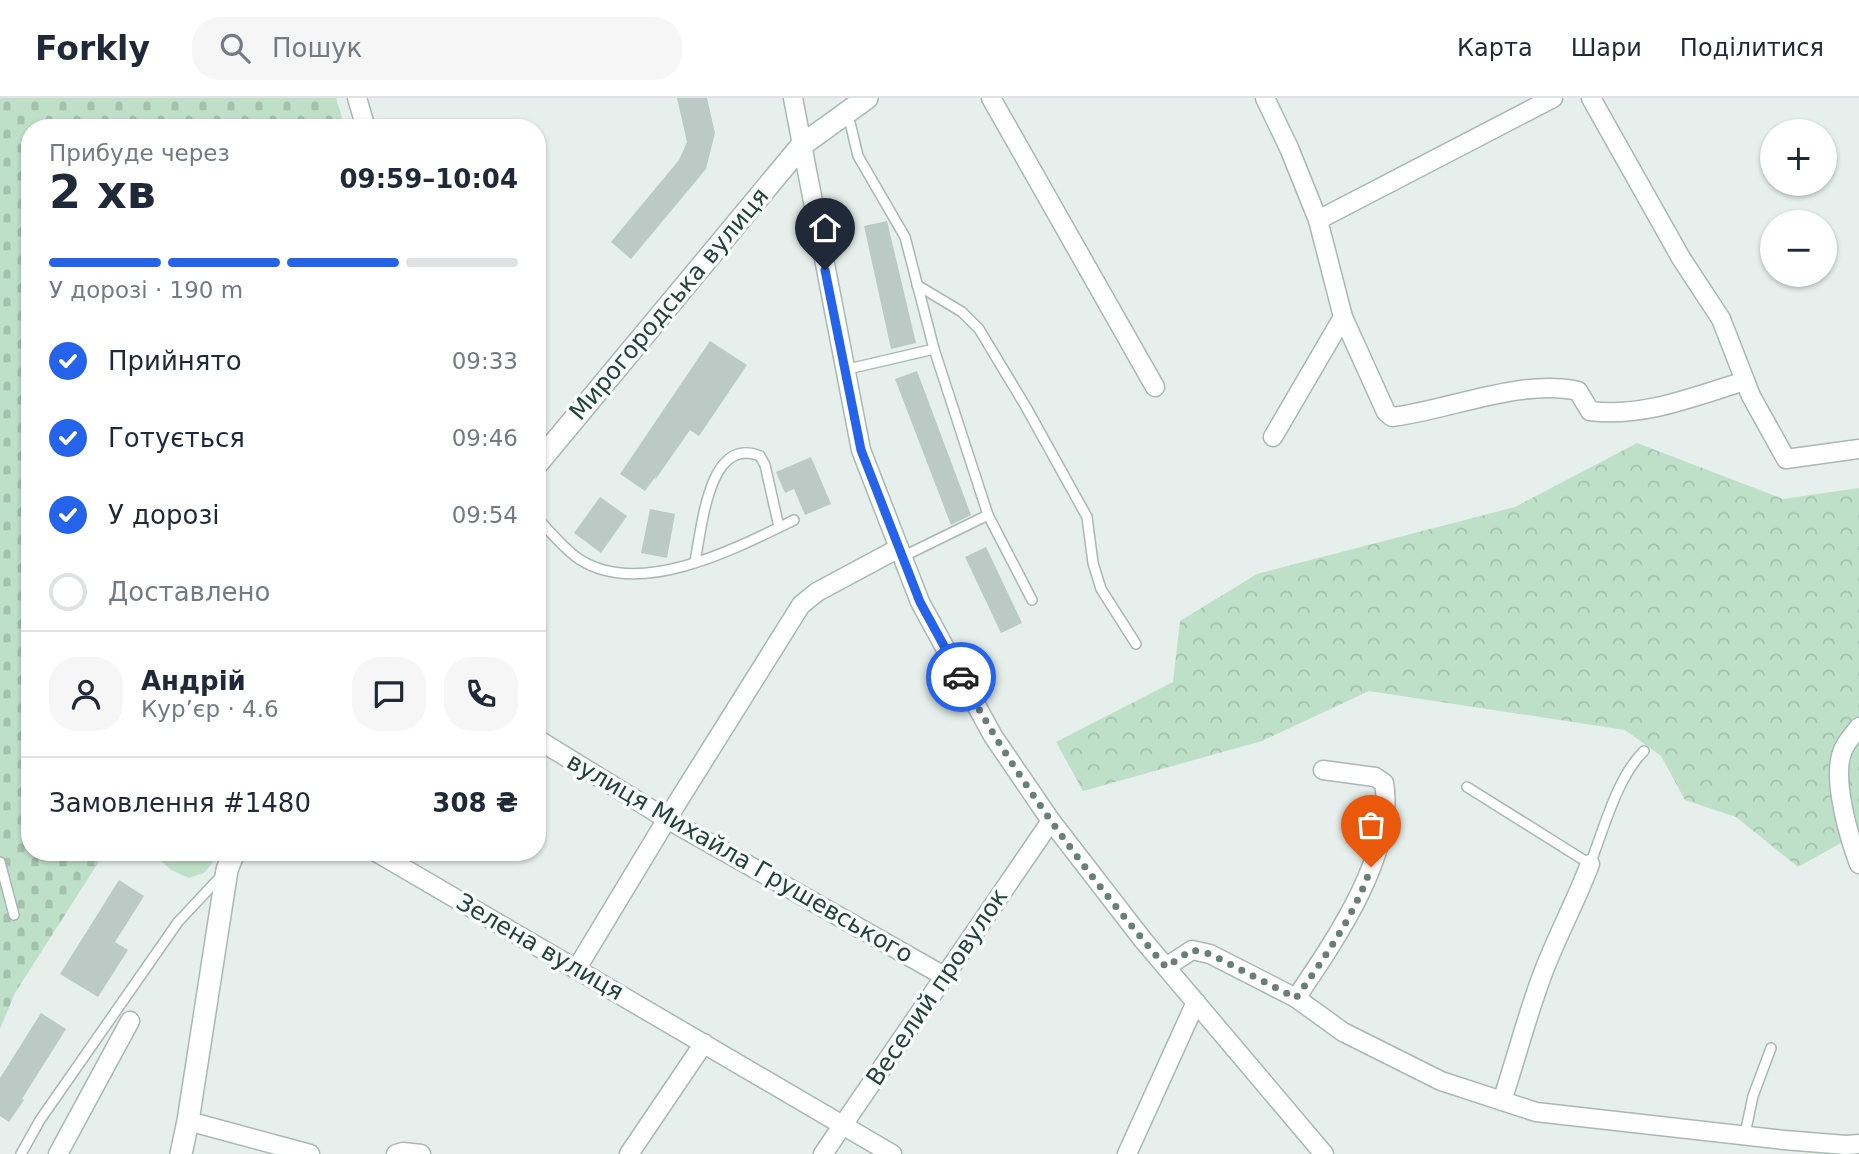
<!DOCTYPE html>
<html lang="uk">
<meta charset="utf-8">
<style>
body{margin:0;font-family:"DejaVu Sans",sans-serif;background:#f6f6f7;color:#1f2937;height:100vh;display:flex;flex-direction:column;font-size:26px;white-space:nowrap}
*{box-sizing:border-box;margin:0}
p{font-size:23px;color:#747a83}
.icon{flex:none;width:38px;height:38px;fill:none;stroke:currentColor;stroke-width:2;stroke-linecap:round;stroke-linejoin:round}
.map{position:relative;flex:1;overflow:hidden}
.drawer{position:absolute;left:21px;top:21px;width:525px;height:742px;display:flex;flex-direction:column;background:#fff;border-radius:28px;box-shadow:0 2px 5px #0004}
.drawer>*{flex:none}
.tools{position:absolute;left:1760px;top:21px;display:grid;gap:14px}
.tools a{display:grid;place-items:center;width:77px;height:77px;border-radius:50%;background:#fff;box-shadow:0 2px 5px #0004;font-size:35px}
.pin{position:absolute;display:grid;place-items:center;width:60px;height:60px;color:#fff;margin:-72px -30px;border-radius:50% 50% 50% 0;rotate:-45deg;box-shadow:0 0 7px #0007}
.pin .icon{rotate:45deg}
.courier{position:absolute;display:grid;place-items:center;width:70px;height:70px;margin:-35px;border:5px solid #2563eb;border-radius:50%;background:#fff;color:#222;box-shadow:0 2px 9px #0007}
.summary em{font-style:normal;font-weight:800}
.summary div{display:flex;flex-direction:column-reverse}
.summary{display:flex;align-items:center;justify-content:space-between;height:119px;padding:0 28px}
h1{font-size:46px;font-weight:800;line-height:52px}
.bar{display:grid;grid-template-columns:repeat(4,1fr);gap:10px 7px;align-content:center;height:84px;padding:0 28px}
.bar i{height:9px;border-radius:5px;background:#e0e1e3}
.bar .on{background:#2563eb}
.bar p{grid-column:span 4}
.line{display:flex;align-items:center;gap:18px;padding:0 28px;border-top:2px solid #e0e1e3}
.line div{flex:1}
.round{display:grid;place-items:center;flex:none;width:74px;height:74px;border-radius:28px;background:#f6f6f7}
ol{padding:0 28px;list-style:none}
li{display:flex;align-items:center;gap:21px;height:77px}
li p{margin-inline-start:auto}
li .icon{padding:7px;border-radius:50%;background:#2563eb;color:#fff;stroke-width:4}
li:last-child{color:#747a83}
li i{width:38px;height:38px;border:4px solid #e0e1e3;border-radius:50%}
header{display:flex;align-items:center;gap:42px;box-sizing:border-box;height:98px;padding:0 35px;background:#fff;border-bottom:2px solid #e0e1e3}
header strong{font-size:33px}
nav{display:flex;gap:38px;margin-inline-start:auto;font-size:24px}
.search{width:490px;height:63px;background:#f6f6f7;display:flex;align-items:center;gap:18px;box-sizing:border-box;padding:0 24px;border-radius:28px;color:#747a83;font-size:26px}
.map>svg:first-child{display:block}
</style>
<header>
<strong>Forkly</strong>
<div class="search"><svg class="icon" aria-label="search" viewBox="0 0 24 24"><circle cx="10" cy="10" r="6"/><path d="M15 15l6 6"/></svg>Пошук</div>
<nav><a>Карта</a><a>Шари</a><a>Поділитися</a></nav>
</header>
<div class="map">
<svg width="1859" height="1056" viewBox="0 0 1859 1056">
<defs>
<pattern id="forest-crowns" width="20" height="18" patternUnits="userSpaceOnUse" patternTransform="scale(1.75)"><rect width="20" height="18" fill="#bfe0c8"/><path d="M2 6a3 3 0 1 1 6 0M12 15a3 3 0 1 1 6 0" fill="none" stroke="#a4c1ad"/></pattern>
<pattern id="cemetery-stones" width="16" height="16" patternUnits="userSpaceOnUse" patternTransform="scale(1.75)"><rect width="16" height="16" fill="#bfe0c8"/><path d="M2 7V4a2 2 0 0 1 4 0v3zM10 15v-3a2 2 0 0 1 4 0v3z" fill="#a4c1ad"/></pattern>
</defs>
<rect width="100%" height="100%" fill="#e6efeb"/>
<path fill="url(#forest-crowns)" d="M1637,345L1783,401L1859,390V735L1798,769L1736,719L1685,702L1661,658L1625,632L1369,593L1262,643L1083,693L1056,644L1173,584L1180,523L1257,476L1515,409Z"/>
<path fill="url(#cemetery-stones)" d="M0,0H336L345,30H30V754H105L15,895L0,931Z"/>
<path fill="#bfe0c8" d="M151,754H221L204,775L189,780L171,772Z"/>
<g fill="#bbcac4">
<path d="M677,0H707L715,35L706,71L631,161L611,144L679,62L687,44Z"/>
<path d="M887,123L916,245L891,251L864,128Z"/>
<path d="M710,243L747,267L699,338L690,332L655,382L656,378L645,393L620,376Z"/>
<path d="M917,273L971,417L951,427L895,281Z"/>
<path d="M811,359L831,406L805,417L794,391L785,395L776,374Z"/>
<path d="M600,399L627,418L601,455L574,435Z"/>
<path d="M650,411L675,416L667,460L641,455Z"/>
<path d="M986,449L1022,525L1001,535L965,459Z"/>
<path d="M119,782L144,798L115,844L128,852L98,899L60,876Z"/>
<path d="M41,915L66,931L22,1001L24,1002L9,1024L0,1018V980Z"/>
</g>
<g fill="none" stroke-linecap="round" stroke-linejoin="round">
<g stroke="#a8b8b2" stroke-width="12">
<g id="service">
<path d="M917,187L962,214L979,231L1026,309L1087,419L1093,465L1101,491L1136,546"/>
<path d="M844,272L934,251L905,139L858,58L848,16"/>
<path d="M988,417L1032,502"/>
<path d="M537,420C550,433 564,451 579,461C640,501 737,450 794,422"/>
<path d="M902,459L988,417L934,251"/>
<path d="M695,463C702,431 708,337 760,358L765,367L779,429"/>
<path d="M1467,689L1590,766C1604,731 1617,679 1644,653"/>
<path d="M0,764L14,817"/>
<path d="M1745,1036L1753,998L1771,950"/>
<path d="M21,1056L40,1022L178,824L222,777"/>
</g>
</g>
<g stroke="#a8b8b2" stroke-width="21">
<g id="minor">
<path d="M357,0L366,30"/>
<path d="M793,0L861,352L920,504L993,638L1051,723L1143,842L1324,1056"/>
<path d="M991,0L1155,289"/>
<path d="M1265,0L1289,50L1318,122L1343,219L1386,314L1392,319C1449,312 1522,280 1578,293L1590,313C1643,320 1695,298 1745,283"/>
<path d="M1591,0L1681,160L1721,221L1751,298L1786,361L1859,351"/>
<path d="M1318,122L1553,0"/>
<path d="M1273,339L1343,219"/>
<path d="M1859,629C1854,636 1846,644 1843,652C1831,679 1849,739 1859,766"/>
<path d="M537,641L667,721L944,878"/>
<path d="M376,754L892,1056"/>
<path d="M1166,869L1192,852L1210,856L1296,900L1343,934L1441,983L1536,1014L1784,1042L1846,1047L1859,1046"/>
<path d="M577,870L667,721L801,507L817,494L899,450"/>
<path d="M1296,900C1334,844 1396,755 1384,685L1375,679L1323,672"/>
<path d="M1502,1003C1516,961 1527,917 1543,875C1557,838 1576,803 1590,766"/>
<path d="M188,1023L310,1056"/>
<path d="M58,1056L130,923"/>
<path d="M396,1056L403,1054L421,1056"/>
<path d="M629,1056L704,945"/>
<path d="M823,1056L1051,723"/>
<path d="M1127,1056L1196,904"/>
</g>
</g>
<g stroke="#a8b8b2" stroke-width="24">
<g id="tertiary">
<path d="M537,366L802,47L867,0"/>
<path d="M181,1056L188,1023L227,772L234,754"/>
</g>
</g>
<use href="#service" stroke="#fff" stroke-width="9"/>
<use href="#minor" stroke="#fff" stroke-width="18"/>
<use href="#tertiary" stroke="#fff" stroke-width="21"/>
</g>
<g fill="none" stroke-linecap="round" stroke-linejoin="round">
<path stroke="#687f78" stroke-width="7" stroke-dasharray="0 12.6" d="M961,579C1017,683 1089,779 1166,869L1192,852L1210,856L1296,900C1325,859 1355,817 1371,769"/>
<path stroke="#2563eb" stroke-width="9" d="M825,172L861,352L920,504L961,579"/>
</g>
<g text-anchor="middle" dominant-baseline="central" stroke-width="7" stroke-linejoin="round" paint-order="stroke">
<g font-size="24" fill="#24423a" stroke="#f7fbf9">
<text transform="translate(669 206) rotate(-50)">Мирогородська вулиця</text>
<text transform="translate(740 760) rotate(30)">вулиця Михайла Грушевського</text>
<text transform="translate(540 849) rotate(30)">Зелена вулиця</text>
<text transform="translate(937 889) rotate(-56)">Веселий провулок</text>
</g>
</g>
</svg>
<div class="tools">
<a>+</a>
<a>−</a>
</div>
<div class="pin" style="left:1371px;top:769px;background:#ea580c"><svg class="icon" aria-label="bag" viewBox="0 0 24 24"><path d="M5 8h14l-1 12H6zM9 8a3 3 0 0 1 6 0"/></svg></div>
<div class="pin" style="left:825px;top:172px;background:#1f2937"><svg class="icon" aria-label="home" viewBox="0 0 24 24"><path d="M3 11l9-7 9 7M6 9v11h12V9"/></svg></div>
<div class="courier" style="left:961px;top:579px"><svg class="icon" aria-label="car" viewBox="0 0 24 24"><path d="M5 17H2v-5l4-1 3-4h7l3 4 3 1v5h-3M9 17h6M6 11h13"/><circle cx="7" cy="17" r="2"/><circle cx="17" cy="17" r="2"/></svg></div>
<section class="drawer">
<div class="summary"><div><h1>2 хв</h1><p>Прибуде через</p></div><em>09:59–10:04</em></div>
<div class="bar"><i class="on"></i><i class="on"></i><i class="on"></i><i></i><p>У дорозі · 190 m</p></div>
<ol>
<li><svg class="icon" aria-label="check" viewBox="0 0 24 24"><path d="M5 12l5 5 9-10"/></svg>Прийнято<p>09:33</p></li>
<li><svg class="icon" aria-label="check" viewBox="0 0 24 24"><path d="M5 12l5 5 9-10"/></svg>Готується<p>09:46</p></li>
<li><svg class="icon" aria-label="check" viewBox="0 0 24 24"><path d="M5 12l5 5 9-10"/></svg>У дорозі<p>09:54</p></li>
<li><i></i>Доставлено</li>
</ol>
<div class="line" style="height:126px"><a class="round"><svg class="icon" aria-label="person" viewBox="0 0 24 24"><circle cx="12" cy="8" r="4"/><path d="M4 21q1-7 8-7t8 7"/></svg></a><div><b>Андрій</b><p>Кур’єр · 4.6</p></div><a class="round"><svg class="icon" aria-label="chat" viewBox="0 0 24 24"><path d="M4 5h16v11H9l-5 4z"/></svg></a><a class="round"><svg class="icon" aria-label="phone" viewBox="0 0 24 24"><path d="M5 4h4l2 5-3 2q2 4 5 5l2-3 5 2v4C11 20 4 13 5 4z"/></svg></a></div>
<div class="line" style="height:91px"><div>Замовлення #1480</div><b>308 ₴</b></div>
</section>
</div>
